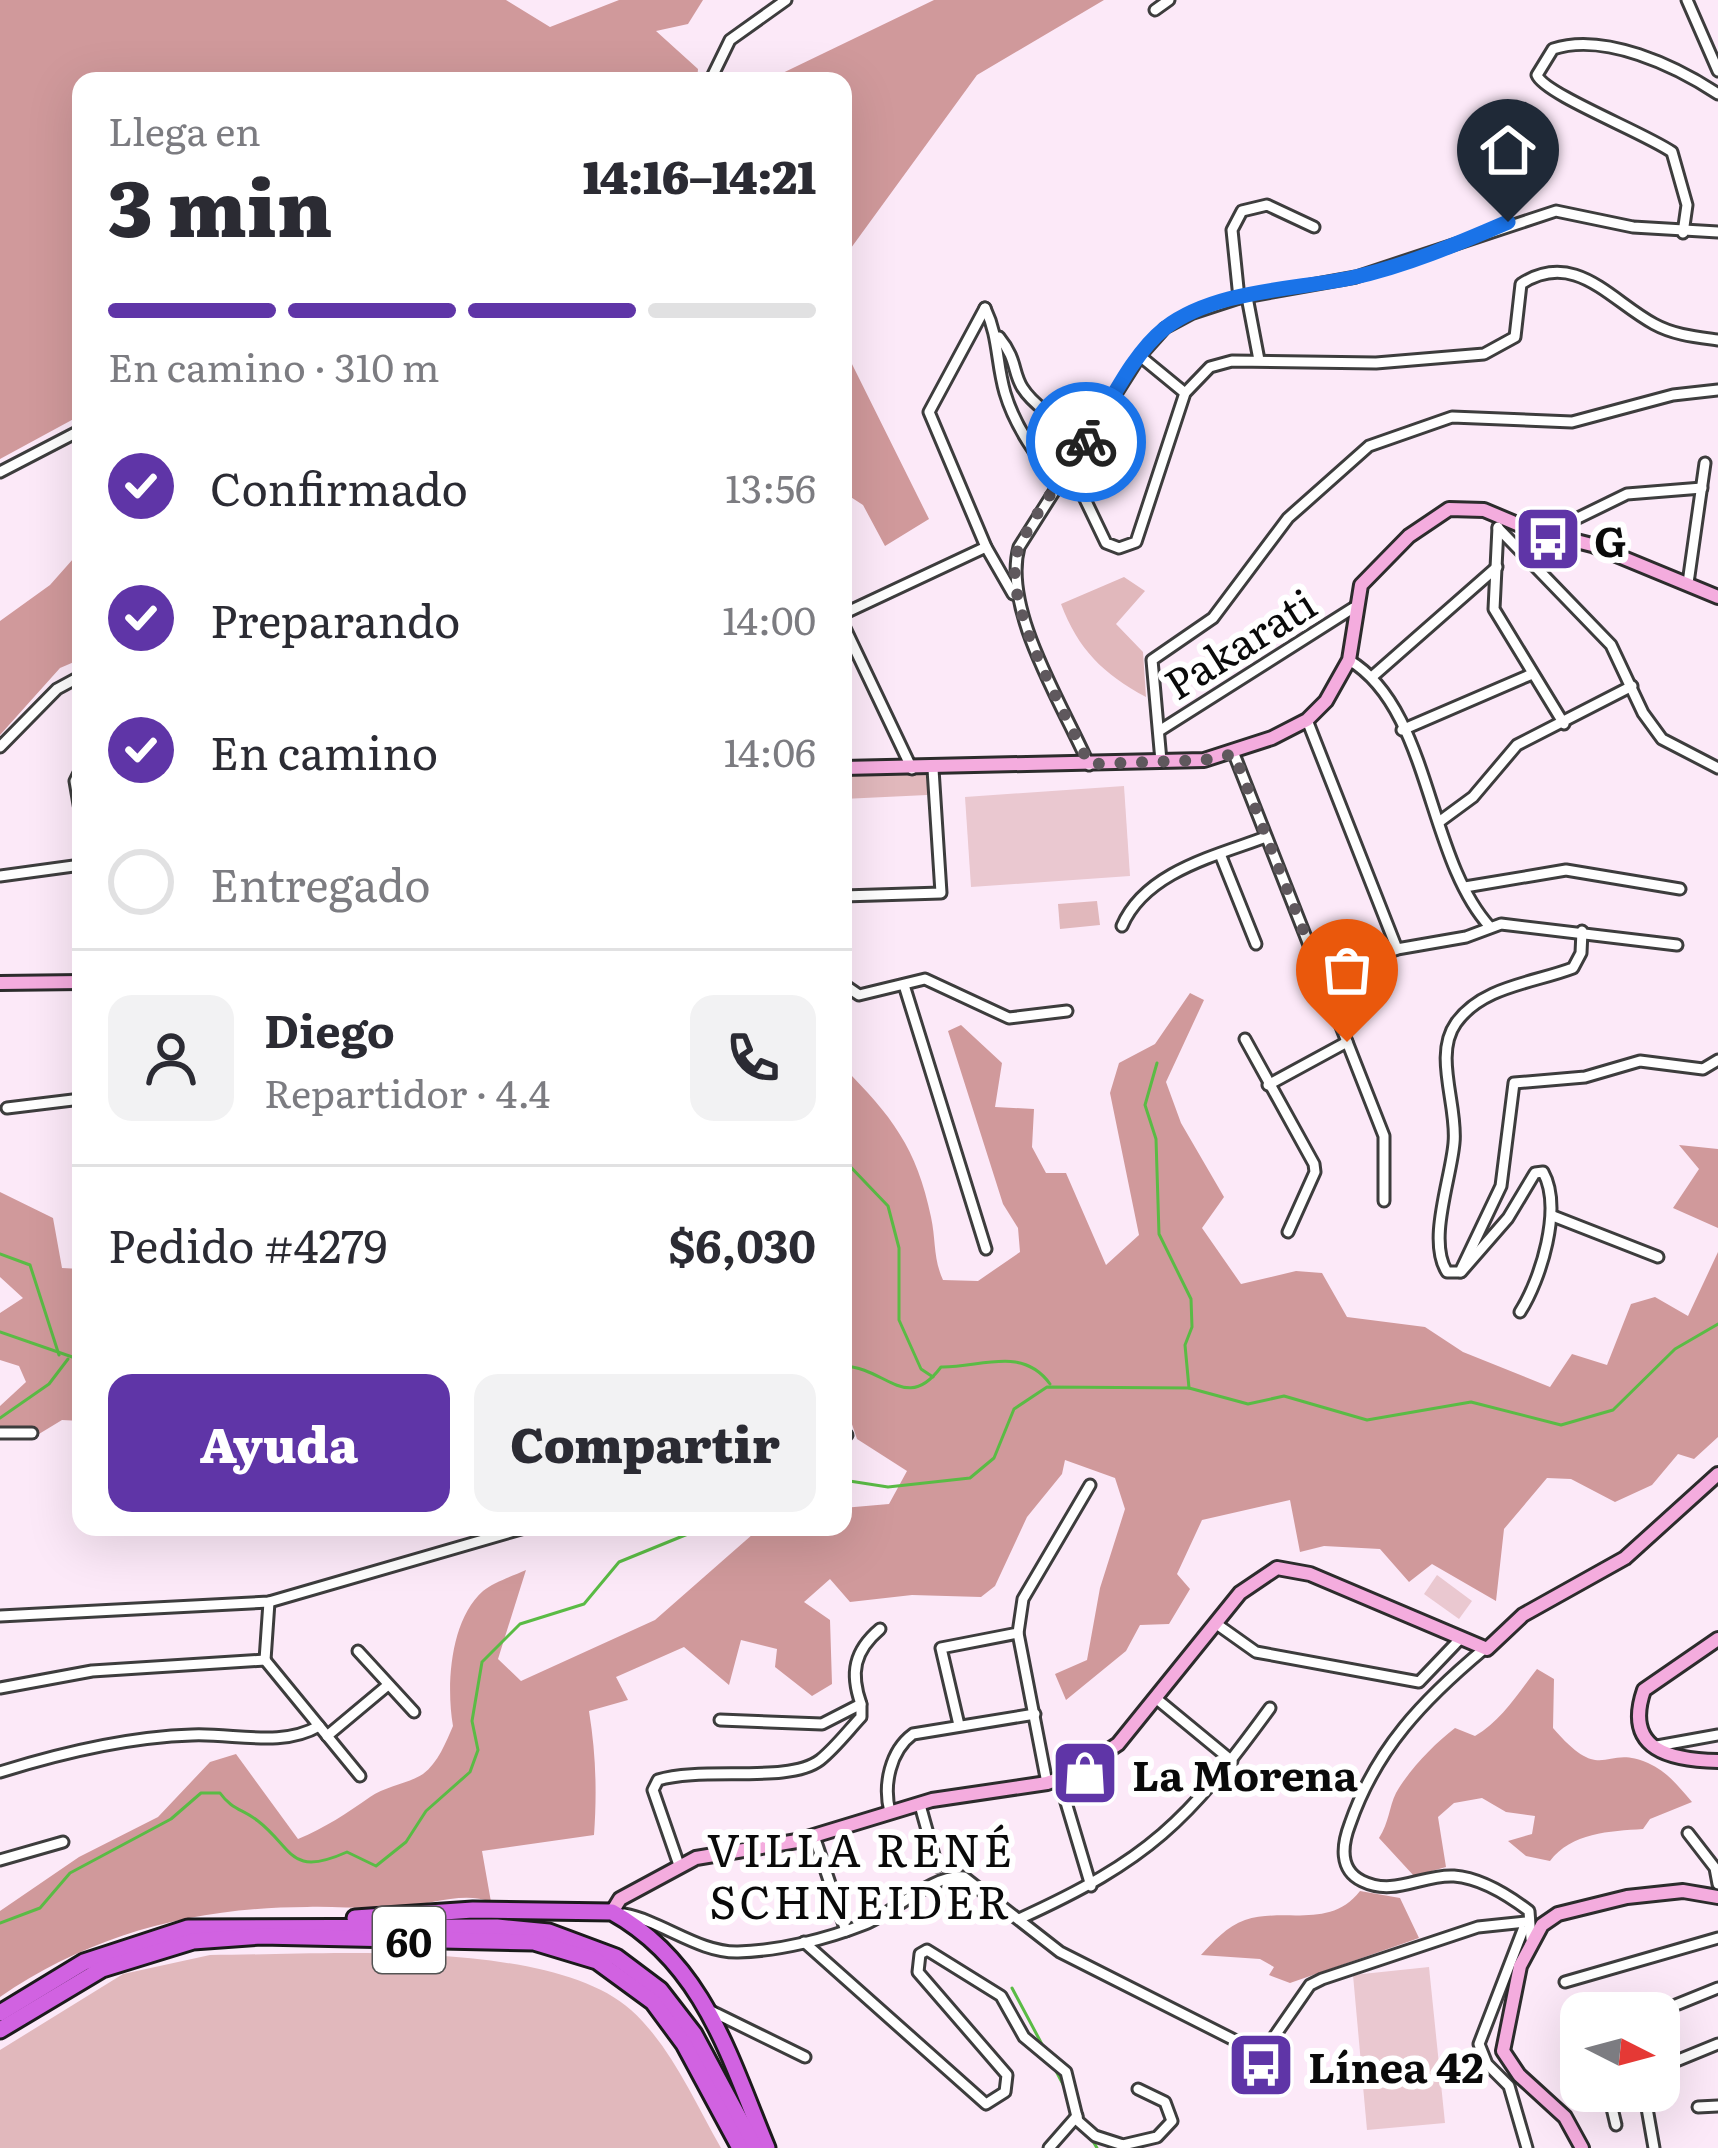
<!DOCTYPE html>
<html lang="es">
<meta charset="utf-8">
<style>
body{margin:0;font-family:Literata,serif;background:#f2f2f3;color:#2b2b33;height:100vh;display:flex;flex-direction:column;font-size:45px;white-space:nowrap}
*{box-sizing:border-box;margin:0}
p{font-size:39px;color:#7c7c81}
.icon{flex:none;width:66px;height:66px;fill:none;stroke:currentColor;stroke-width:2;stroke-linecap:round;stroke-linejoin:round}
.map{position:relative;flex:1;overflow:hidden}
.sheet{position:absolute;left:72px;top:72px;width:780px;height:1464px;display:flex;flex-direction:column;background:#fff;border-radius:24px;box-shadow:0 12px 48px #0002}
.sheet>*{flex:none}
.needle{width:78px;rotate:96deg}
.tools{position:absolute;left:1560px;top:1992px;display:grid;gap:24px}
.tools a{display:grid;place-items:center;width:120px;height:120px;border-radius:24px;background:#fff;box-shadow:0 12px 48px #0002;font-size:60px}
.pin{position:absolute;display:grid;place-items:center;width:102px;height:102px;color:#fff;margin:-123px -51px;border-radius:50% 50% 50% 0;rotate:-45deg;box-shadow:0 0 12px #0007}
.pin .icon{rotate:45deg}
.courier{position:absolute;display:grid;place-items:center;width:120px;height:120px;margin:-60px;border:9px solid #1a73e8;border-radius:50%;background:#fff;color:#222;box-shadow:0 3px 15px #0007}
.summary em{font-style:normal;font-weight:800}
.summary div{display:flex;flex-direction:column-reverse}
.summary{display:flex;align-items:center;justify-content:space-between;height:204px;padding:0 36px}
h1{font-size:78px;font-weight:800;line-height:90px}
.bar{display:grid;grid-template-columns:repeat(4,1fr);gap:18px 12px;align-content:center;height:144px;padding:0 36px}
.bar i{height:15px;border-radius:9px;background:#e1e1e2}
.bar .active{background:#5f35a7}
.bar p{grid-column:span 4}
.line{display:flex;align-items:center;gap:30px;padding:0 36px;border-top:3px solid #e1e1e2}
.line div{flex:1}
.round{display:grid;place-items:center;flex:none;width:126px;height:126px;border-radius:24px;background:#f2f2f3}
ol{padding:0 36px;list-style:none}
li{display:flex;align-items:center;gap:36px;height:132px}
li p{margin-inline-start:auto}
li .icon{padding:12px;border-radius:50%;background:#5f35a7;color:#fff;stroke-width:4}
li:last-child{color:#7c7c81}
li i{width:66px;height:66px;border:6px solid #e1e1e2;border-radius:50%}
.cta{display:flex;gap:24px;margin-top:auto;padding:24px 36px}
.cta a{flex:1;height:138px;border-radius:24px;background:#5f35a7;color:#fff;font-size:48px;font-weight:800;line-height:138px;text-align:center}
.cta a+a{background:#f2f2f3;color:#2b2b33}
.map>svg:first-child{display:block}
</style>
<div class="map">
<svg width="1718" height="2148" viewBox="0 0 1718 2148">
<rect width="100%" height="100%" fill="#fce9f8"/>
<g fill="#e1b8bc">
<path d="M1124,577L1145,591L1116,624L1143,652L1146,697C1103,674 1078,649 1061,604Z"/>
<path d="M843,774H927V795L843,799Z"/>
<path d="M1097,901L1100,925L1060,929L1058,904Z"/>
<path d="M210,1955C318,1955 549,1937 631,2010C671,2046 694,2101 721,2148H0V2050L123,1974Z"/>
</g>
<g fill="#d0999b">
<path d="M0,0H506L550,27L619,0H703L688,24L656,31L698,69L697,81H81V415L0,459Z"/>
<path d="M934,0H1104L977,75L843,259V81H766Z"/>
<path d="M843,346L929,519L885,546L863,505L843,492Z"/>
<path d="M81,550V659L60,668L0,735V621L50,585Z"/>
<path d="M1190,993L1204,1000L1166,1082L1181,1123L1224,1197L1202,1228L1241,1284L1296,1271L1322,1273L1347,1317L1425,1327L1463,1352L1550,1387L1572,1354L1607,1365L1631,1304L1655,1297L1688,1316L1718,1252V1437L1694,1459L1678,1454L1652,1485L1615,1502L1571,1479L1547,1478L1504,1529L1496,1601L1432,1564L1409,1582L1380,1549L1324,1546L1300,1552L1290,1500L1202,1520L1177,1574L1190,1589L1169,1624L1140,1625L1126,1651L1066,1700L1055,1674L1087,1660L1100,1588L1125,1509L1115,1478L1065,1460L1062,1474L1027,1517L995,1586L981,1597L912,1595L850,1602L830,1579L804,1602L830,1620L832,1684L812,1696L775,1667L777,1649L741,1640L729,1685L684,1647L616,1677L628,1700L589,1711C596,1754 597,1793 594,1835L482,1851L491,1902C463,1891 430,1905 400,1907C369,1910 338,1906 307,1907C196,1907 91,1934 0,1997V1911L79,1857L158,1817L210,1762L236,1754L298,1839C325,1828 347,1813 370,1797C386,1786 407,1784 423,1774C438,1763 446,1742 453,1726C446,1686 450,1620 483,1591C494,1582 513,1576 526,1570L498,1659L521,1681L655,1620L761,1527H843V1508L889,1504L907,1471L857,1439L843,1398V1067C891,1115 917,1148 931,1217C936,1240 933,1258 943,1280L978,1281L1020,1252L1018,1228L1003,1204L948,1031L961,1025L1002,1063L995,1107L1034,1109L1032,1147L1046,1173H1066L1106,1265L1139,1235L1110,1093L1119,1063L1155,1044Z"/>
<path d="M1679,1145L1718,1149V1228L1673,1208L1699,1169Z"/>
<path d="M0,1192L53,1218L62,1268L81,1269V1421L62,1420L34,1437H0V1406L26,1382L19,1366L0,1360V1313L23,1298L0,1277Z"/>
<path d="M1537,1669L1554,1679L1553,1728C1604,1787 1603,1743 1648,1763C1667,1771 1679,1787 1692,1802L1650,1819L1643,1829C1610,1831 1571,1833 1550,1861L1526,1856L1508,1841L1532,1834L1535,1816L1506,1812L1482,1798L1454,1803L1438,1817L1446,1867L1414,1876L1379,1838C1389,1823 1389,1807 1396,1793C1409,1770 1434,1744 1455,1728L1475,1736C1502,1720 1518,1693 1537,1669Z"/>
<path d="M1360,1891L1400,1898L1419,1938L1290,1983L1269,1975L1274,1967L1260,1959L1201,1955C1213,1942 1227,1926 1245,1920C1284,1907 1330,1930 1360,1891Z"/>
</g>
<g fill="#eac8d0">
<path d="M1124,786L1130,876L971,887L965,797Z"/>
<path d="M1437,1575L1472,1601L1459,1619L1424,1594Z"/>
<path d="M1429,1967L1445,2123L1367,2130L1353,1975Z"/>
</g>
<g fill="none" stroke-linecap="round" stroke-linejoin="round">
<g stroke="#5abb45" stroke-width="3">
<path d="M1157,1063L1145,1105L1156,1139L1159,1234L1191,1299L1192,1327L1185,1345L1189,1388"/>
<path d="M843,1159L888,1206L899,1248V1320L921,1369L933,1377"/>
<path d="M0,1254L30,1265L59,1355"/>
<path d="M0,1332L81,1360"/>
<path d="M843,1366C886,1367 906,1414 941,1367C980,1368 1022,1345 1050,1384"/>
<path d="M0,1418L49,1384L68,1359"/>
<path d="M843,1480L888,1487L970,1478L994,1458L1014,1409L1047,1387L1189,1388L1248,1404L1284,1396L1367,1420L1471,1402L1561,1425L1613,1410L1675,1349L1718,1324"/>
<path d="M0,1923L40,1908L70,1873L171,1819L201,1793H220C232,1810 243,1809 258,1821C293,1848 289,1878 347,1852L376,1866L406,1842L426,1811L470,1772L478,1750L472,1721L482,1662L520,1624L584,1604L619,1562L705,1527"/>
<path d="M1012,1988L1045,2050"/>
<path d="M1055,2069L1067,2092"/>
<path d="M1091,2138L1097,2148"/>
</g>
<g stroke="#3d3d3d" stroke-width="15">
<g id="street">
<path d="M1687,0L1718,71"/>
<path d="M1155,10L1169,0"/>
<path d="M710,81L730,40L786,0"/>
<path d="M1683,233L1687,205L1672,152C1645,133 1544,94 1537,75L1553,49C1604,32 1676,66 1718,94"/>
<path d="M1247,297L1259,360"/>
<path d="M1239,298L1232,230L1242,211L1267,205L1314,227"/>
<path d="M985,308L929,412L986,547L1013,594"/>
<path d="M985,308C999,337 996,362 1005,393C1015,427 1037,457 1059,485"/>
<path d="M999,337C1025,369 1004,379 1045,411"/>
<path d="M1140,356L1185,393"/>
<path d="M1070,468L1106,543L1119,548L1136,542L1185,393L1210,367L1232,361L1376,363L1484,354L1515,337L1521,284C1575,249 1611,301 1654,324C1674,335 1696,337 1718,340"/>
<path d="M0,472L81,430"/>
<path d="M1498,527L1494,609L1564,724"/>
<path d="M1498,528L1611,645L1643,713L1662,739L1718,768"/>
<path d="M1545,534L1627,494L1702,488"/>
<path d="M1688,583L1705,463"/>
<path d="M843,614L986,547"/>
<path d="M843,624L912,769"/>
<path d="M1349,660C1431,709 1426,857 1490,927"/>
<path d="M1373,676L1497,567"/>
<path d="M1307,720L1397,949"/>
<path d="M1402,730L1532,674"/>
<path d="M1159,731L1353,608"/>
<path d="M0,747L57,689L81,676"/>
<path d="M1234,754L1384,1136V1201"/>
<path d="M1161,761L1152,660L1213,618L1288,518L1369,446L1452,417L1572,422L1673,395L1718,390"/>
<path d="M1089,765C1063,705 1002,610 1019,547L1140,356L1165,328L1193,313L1239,298L1356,277L1556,211L1633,227L1718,232"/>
<path d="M81,769L75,781L81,816"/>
<path d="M1439,822L1473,797L1517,745L1632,686"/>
<path d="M1220,854L1256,944"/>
<path d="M0,876L81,865"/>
<path d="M1465,887L1566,870L1680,889"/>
<path d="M843,896L941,893L933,769"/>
<path d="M1122,926C1145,872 1215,856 1266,837"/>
<path d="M1582,931L1581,953L1573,968C1534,983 1482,986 1456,1023C1433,1055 1458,1106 1454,1143C1451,1179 1427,1241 1447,1272H1460L1501,1186L1514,1083L1585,1077L1640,1061L1703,1069L1718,1060"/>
<path d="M1324,980L1397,949L1466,937L1501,924L1677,945"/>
<path d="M843,984L859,995L925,979L1009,1018L1067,1011"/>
<path d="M904,985L986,1249"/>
<path d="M1245,1039L1314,1164L1315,1172L1288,1232"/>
<path d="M1268,1085L1347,1042"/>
<path d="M7,1108L81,1099"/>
<path d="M1553,1216L1658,1257"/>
<path d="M1461,1272L1508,1218L1535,1173L1543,1172C1563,1208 1541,1279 1520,1312"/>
<path d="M0,1433H32"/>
<path d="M843,1433L847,1435"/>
<path d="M0,1616L269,1602L528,1527"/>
<path d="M1218,1625L1256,1652L1419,1682L1460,1639"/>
<path d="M1018,1633L1047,1783"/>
<path d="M1484,1649C1423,1700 1376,1749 1350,1824C1342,1845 1339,1870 1362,1881C1394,1897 1422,1874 1454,1876C1481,1878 1508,1895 1529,1911L1531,1939"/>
<path d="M358,1651L414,1712"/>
<path d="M265,1660L360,1776"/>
<path d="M265,1660L269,1602"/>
<path d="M0,1688L92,1671L265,1660"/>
<path d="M1158,1700L1232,1761"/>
<path d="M861,1704C850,1673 854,1651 880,1629"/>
<path d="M959,1725L941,1648L1018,1633L1023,1599L1090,1485"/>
<path d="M327,1736L388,1685"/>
<path d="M1657,1746L1718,1735"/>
<path d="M0,1772C61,1753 127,1737 192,1735C234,1733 281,1748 319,1726"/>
<path d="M1059,1779L1091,1886"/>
<path d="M920,1805L937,1866"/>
<path d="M890,1812C883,1785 890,1751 913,1734L1035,1714"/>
<path d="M1688,1833L1715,1868L1718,1884"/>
<path d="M814,1836L846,1931"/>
<path d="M0,1860L63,1842"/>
<path d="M679,1865L653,1790L658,1780C702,1766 789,1784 820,1760C835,1748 848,1731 861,1717V1704L822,1724L720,1720"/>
<path d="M624,1914C662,1921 699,1953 738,1952C779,1951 827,1939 865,1924C895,1912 932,1874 964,1877L1060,1952L1256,2051L1267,2047L1310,1985L1322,1979L1478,1927L1526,1922L1479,2044L1487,2064L1509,2086L1527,2148"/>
<path d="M1019,1919C1149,1860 1187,1822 1270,1708"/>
<path d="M804,1942L986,2104L1005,2092L1007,2075L918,1972L920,1954L927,1950L1001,1996L1024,2037L1066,2072L1078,2121L1095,2136L1123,2145L1157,2137L1172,2121L1165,2102L1138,2089"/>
<path d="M1565,1982L1718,1938"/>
<path d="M707,2009L805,2057"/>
<path d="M1656,2013L1718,1988"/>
<path d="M1659,2068L1718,2044"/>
<path d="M1608,2091L1616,2125"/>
<path d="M1644,2091L1654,2148"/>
<path d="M1698,2107L1718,2106"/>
<path d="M1049,2148L1077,2116"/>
</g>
</g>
<g stroke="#2c2c2c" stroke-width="18">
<g id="secondary">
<path d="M843,768L1204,760L1272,738L1307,720L1326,701L1349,660L1361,585L1409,536L1449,509L1484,510L1529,529L1592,545L1718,597"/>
<path d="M0,983L81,982"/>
<path d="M1718,1639L1644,1690C1623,1751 1672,1760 1718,1761"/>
<path d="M612,1912L620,1899L696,1858L797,1841L932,1800L1047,1783L1075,1773L1118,1744L1240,1593L1277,1568L1310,1574L1487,1649L1523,1615L1625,1558L1718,1474"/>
<path d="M1582,2148L1565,2117L1519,2075L1503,2051L1520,1966L1542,1925L1558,1914L1627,1897L1683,1891L1718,1897"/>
</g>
</g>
<g stroke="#1b1b1b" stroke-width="21">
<g id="highway">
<path d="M355,1918L473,1910L612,1912C704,1963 730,2059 767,2148"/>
<path d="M0,2013L84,1962L188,1928L497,1927L549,1932L616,1957L660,1990L694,2034L755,2148"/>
<path d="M0,2030L102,1969L193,1941L261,1936L534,1942L597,1961L653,2002L684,2044L740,2148"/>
</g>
</g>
<use href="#street" stroke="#fff" stroke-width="9"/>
<use href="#secondary" stroke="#f4acde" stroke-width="12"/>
<use href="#highway" stroke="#d162e1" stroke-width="15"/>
</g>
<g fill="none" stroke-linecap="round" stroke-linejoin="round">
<path stroke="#5f585d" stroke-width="12" stroke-dasharray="0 21.6" d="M1086,442C1065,476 1037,509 1020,545C995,596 1067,715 1089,764L1204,760L1234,754L1347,1042"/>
<path stroke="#1a73e8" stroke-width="15" d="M1086,442C1109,406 1131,355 1165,328C1215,290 1292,290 1351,278C1406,266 1457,244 1508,222"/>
</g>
<defs>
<g id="bus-square" transform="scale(3.45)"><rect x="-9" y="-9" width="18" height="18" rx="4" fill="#5f35a7" stroke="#fff"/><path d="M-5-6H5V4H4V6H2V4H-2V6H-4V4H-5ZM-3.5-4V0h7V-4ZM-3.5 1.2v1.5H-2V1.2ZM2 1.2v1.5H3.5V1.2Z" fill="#fff"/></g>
<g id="shop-square" transform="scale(3.45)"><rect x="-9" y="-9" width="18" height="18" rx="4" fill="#5f35a7" stroke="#fff"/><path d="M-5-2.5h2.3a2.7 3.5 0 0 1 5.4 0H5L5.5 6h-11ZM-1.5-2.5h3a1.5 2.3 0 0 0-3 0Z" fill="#fff"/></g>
</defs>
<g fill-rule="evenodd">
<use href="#bus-square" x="1548" y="539"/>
<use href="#shop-square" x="1085" y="1773"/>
<use href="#bus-square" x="1261" y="2065"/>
</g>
<g text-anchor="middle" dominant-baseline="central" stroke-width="12" stroke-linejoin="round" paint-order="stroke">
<rect fill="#fff" stroke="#545454" stroke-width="3" x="373" y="1907" width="72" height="66" rx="9"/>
<g font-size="39" font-weight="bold" fill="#0a0a0a">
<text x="409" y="1940">60</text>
</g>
<g font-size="42" font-weight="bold" fill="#0a0a0a" stroke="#fff" text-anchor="start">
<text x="1594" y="539">G</text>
<text x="1132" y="1773">La Morena</text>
<text x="1308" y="2065">Línea 42</text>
</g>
<g font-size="42" fill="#0a0a0a" stroke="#fff">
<text transform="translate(1239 642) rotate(-32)">Pakarati</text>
</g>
<g font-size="45" letter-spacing="3" fill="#0a0a0a" stroke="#fff">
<text x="861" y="1847">VILLA RENÉ<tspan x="861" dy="52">SCHNEIDER</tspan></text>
</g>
</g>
</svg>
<div class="tools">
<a><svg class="needle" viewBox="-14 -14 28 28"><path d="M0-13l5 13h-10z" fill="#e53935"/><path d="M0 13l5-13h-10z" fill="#7c7c81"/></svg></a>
</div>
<div class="pin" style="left:1347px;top:1042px;background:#ea580c"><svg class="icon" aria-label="bag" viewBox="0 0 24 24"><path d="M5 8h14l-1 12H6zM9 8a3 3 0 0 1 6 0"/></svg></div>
<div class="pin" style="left:1508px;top:222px;background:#1f2937"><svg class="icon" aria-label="home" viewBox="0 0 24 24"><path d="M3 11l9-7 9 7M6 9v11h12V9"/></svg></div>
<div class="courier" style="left:1086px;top:442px"><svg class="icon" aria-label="bike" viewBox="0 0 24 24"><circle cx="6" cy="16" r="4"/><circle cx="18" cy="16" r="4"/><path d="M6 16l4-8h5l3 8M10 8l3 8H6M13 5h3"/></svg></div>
<section class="sheet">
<div class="summary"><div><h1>3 min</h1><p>Llega en</p></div><em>14:16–14:21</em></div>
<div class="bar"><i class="active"></i><i class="active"></i><i class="active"></i><i></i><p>En camino · 310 m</p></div>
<ol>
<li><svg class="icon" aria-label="check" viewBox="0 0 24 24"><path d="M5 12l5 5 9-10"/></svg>Confirmado<p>13:56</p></li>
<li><svg class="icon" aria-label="check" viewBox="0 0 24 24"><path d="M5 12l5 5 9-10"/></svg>Preparando<p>14:00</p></li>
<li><svg class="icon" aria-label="check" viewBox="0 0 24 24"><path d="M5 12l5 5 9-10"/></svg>En camino<p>14:06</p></li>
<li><i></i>Entregado</li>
</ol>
<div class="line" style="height:216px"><a class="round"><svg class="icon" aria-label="person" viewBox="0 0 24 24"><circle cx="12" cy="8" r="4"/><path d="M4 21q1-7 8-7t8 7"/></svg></a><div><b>Diego</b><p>Repartidor · 4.4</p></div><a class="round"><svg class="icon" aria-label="phone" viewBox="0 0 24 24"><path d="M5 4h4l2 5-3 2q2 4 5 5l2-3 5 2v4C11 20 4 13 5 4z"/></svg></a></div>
<div class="line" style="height:156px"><div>Pedido #4279</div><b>$6,030</b></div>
<div class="cta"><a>Ayuda</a><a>Compartir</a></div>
</section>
</div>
